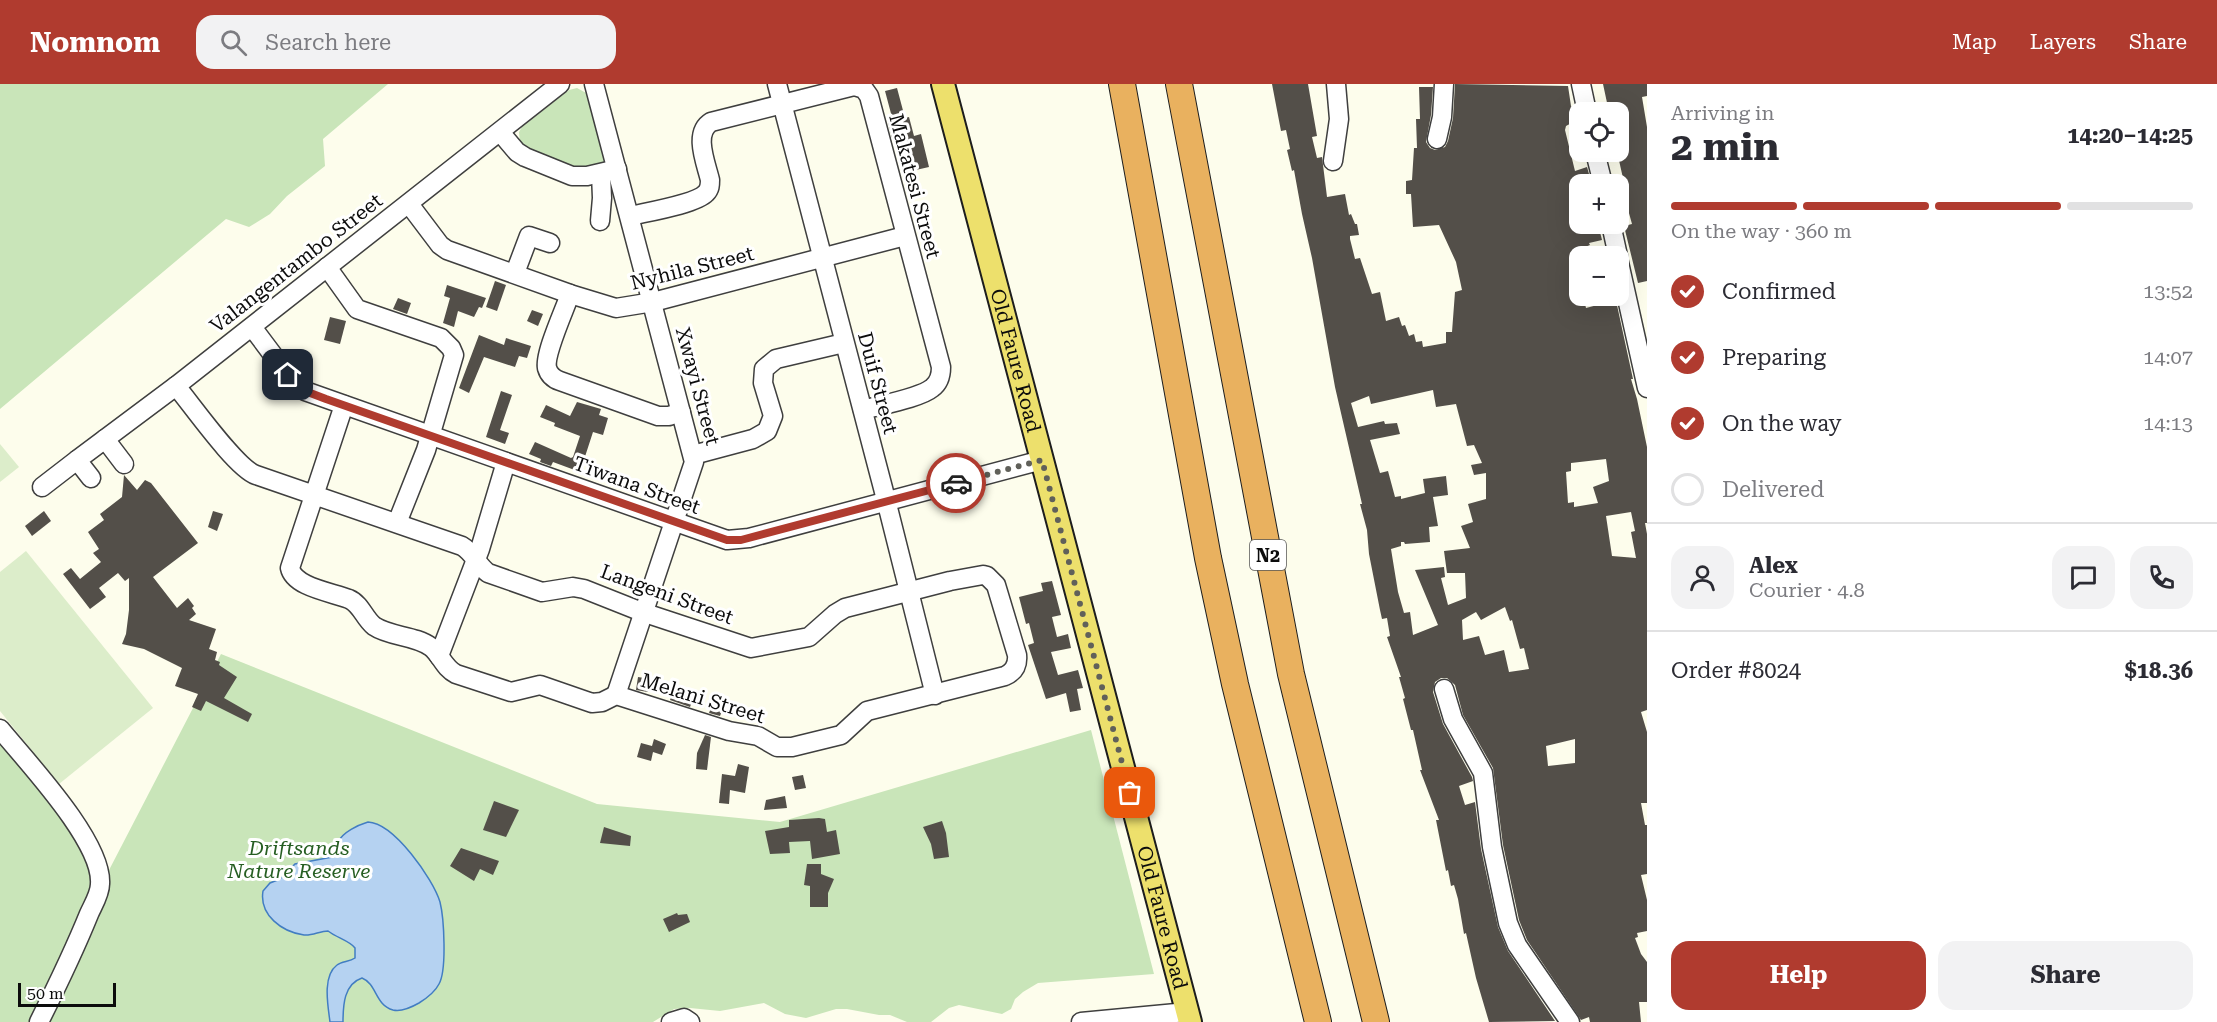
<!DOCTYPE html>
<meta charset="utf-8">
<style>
body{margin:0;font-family:"Roboto Serif",serif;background:#f2f2f3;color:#2b2b33;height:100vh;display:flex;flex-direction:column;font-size:22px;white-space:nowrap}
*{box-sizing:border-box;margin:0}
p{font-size:20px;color:#7c7c81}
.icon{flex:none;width:33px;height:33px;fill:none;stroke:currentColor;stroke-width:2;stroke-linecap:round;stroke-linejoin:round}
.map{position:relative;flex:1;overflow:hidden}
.sheet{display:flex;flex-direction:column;background:#fff;width:570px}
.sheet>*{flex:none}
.buttons{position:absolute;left:1569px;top:18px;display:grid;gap:12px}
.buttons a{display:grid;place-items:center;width:60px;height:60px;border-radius:12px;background:#fff;box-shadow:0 6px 24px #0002;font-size:30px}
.scale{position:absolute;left:18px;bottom:15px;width:98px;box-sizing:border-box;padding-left:6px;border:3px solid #0c0c0c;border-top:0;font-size:16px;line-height:21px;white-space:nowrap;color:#0c0c0c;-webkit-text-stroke:4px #fff;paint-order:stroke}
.pin{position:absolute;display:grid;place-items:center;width:51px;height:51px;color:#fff;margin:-26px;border-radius:12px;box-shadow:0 3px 9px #0006}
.courier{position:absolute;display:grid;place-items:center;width:60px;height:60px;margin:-30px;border:4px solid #b03b2f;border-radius:50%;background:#fff;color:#222;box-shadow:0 2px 8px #0007}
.headline em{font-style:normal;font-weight:700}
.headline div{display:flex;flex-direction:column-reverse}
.headline{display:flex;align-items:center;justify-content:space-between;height:102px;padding:0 24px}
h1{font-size:39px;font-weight:700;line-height:45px}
.bar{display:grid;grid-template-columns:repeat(4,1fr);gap:9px 6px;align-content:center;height:72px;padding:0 24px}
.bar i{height:8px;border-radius:4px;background:#e1e1e2}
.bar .active{background:#b03b2f}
.bar p{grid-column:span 4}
.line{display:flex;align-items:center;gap:15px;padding:0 24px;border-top:2px solid #e1e1e2}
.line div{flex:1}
.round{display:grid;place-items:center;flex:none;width:63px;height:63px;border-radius:18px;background:#f2f2f3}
ol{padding:0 24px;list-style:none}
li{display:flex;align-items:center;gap:18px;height:66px}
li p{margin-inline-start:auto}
li .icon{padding:6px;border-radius:50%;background:#b03b2f;color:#fff;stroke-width:4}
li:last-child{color:#7c7c81}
li i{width:33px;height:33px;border:3px solid #e1e1e2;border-radius:50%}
.action{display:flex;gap:12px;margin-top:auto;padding:12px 24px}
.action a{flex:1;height:69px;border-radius:18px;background:#b03b2f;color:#fff;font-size:24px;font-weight:700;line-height:69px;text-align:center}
.action a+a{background:#f2f2f3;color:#2b2b33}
header{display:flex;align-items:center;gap:36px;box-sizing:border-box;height:84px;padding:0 30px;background:#b03b2f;color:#fff}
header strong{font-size:28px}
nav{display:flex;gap:33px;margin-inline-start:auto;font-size:21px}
.search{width:420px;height:54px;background:#f2f2f3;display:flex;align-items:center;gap:15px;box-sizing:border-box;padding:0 21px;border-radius:18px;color:#7c7c81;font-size:22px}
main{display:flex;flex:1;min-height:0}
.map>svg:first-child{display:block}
</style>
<header>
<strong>Nomnom</strong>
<div class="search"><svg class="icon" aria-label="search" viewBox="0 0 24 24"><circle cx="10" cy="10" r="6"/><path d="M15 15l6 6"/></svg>Search here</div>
<nav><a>Map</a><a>Layers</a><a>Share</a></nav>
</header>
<main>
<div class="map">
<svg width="1647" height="938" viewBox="0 0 1647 938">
<rect width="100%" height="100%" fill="#fdfdec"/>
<g fill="#c9e5b9">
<path d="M0,0H388L323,55L325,82L287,112L270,130L249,143L226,135L0,325Z"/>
<path d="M577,4L588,10L607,76C590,97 538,75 520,60L519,48L522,43L569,6Z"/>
<path d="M221,570L597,720L780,738L1091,646L1154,890L1038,899L1023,908L1015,915L1011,925L1002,930L959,921L949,924L931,938H907L890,931H879L847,925H836L806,934L785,930L764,919L720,927L690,924L674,925L653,938H0V653L107,790Z"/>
</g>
<g fill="#dcedca">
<path d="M0,360L19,383L0,398Z"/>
<path d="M26,467L153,624L59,700L0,627V488Z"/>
</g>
<path fill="#b5d2f1" stroke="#427dc2" stroke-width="1.5" d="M368,738C394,739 433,795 440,818C444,834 447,886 439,900C435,908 427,914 419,919C412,923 401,928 393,926C375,921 377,900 362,894C344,900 343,921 343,938H330C328,922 322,892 337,881C342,877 349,878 355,874V864C350,857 337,854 328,847C320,847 312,852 304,851C282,848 259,831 263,807L270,799L280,795L295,780L332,773C336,768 335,763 338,758C343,748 358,741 368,738Z"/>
<g fill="#534f49" fill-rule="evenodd">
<path d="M1272,0H1308L1317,52L1312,53L1317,74L1322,73L1327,113L1345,110L1349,131L1351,130L1355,140H1357L1359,151L1350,152V155L1355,175L1360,174L1372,210L1380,208L1386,237L1399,233L1402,242L1405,241L1409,252L1414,250L1416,258L1422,257L1423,263L1446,259V248H1452L1455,208L1462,206L1456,178L1439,141L1413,143L1411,110H1406V97L1412,96L1414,64H1417L1416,35H1420L1419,3H1433L1431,31L1426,58L1430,64L1435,66L1445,63L1448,57L1453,34L1455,0L1568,2L1571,22L1577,36L1566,42L1565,46L1574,83L1575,87L1587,83L1591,97L1590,100H1580V140H1598L1602,156L1589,159L1590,161L1580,165V221L1585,220L1586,224L1605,219L1604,212H1615L1633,295H1631L1637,315L1647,363V439H1645L1647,450V626L1641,628L1647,648V719H1641L1645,741H1647V790L1641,791L1647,816V847L1637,849L1638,853L1635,854L1641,870L1647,878V918H1639L1641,938H1590L1589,933L1581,936L1527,856L1519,836L1503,761L1493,684L1463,631L1455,601L1447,594H1441L1435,598L1433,608L1443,640L1472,693L1473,697L1459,702L1465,721L1475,718L1481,765L1498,843L1508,867L1555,937L1489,938L1476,894L1466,849L1464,850L1458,815L1454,801L1451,802L1448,786L1446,787L1436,736H1439L1420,686H1422L1413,646H1411L1403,615L1405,614L1399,593H1401L1387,553L1390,552L1387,534L1382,535L1380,526L1369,470L1367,446L1360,420H1362L1335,303L1312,174L1302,130L1294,86L1292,87L1287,66L1290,65L1286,46L1281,47ZM1433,306L1436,323L1456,320L1467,362L1474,361L1482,379L1471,381L1474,391L1486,389V415L1468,420L1473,438L1461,442L1470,464L1444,467L1447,489H1465L1466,514L1448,521L1441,494L1445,493L1444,483L1415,486L1438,541L1413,551L1410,528L1404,529L1398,508L1391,465L1401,462V458H1404L1405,460L1430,458L1429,443L1438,442L1433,413L1448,411L1446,392L1423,395L1425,409L1401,415V412L1395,413L1388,387L1380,389L1370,356L1400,350L1397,339L1385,340L1384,337L1358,343L1351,319L1369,312L1371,320ZM1606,375L1609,397L1593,403L1598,419L1574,423V418L1568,419L1566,388L1571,387V379ZM1631,428L1635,447L1631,448L1636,474L1612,472L1606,432ZM1505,523L1510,537L1512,536L1520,565L1524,564L1529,585L1509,588L1504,566L1485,571L1479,552L1463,556L1462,536L1476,528L1481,536ZM1575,655V679L1548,682L1546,662Z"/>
<path d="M1603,0H1647V12L1642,13L1647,43V197L1638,199L1624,142L1632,140L1622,104L1625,103L1618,72V28H1609Z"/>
<path d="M897,4L905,34L909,33L914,52L921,50L929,83L907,88L903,75L909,73L903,51L892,54L888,38L893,37L885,7Z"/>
<path d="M495,197L506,201L497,227L486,223Z"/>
<path d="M447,201L486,214L482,224L479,223L474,233L458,227L454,243L443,239L450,214L444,212Z"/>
<path d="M398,214L411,219L407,230L393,225Z"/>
<path d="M532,226L543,230L538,242L527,237Z"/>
<path d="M330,233L346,237L340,260L324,256Z"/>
<path d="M479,251L504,261L506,254L531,262L527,274L519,272L515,283L484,273L469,309L459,304Z"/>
<path d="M501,307L512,311L500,346L509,349L505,360L486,353Z"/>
<path d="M577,318L601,325L599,331L608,334L603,351L593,348L580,388L553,378L551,382L540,378L541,375L529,370L535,358L571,374L573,373L580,352L554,342L555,339L540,333L546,321L570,332Z"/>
<path d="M124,391L137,406L145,396L151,399L198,459L153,493L177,524L188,514L194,522L192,524L196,530L189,536L216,545L209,565L217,568L215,576L220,578L219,581L237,593L224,614L252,630L248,638L206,617L201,627L192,623L198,610L175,602L182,584L144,565L122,560L126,550L129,526V494L125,497L118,489L99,504L106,513L90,525L63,490L71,484L80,495L101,478L93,469L99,465L88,448L104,436L100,430L122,413Z"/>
<path d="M44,427L51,437L32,452L25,442Z"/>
<path d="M213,427L223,430L217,447L208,443Z"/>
<path d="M1052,497L1061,531L1052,533L1057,553L1068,550L1071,564L1051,568L1058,591L1078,586L1083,604L1077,605L1081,626L1070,628L1066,609L1046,615L1028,561L1034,559L1029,539L1026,540L1019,513L1043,507L1041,499Z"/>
<path d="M638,593L650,595L648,608L636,606Z"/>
<path d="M673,606L694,612L690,623L670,616Z"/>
<path d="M713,618L724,622L720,632L709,629Z"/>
<path d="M705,651L711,653L707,686L696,685L697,669Z"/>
<path d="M654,655L666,660L662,671L653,668L651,677L637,673L641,659L652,662Z"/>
<path d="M738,680L749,683L745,709L730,706L729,720L719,719L722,690L735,692Z"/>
<path d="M803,691L806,704L795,706L792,693Z"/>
<path d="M785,712L787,724L764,726L766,716Z"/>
<path d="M494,717L519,726L506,753L483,746Z"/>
<path d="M819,734L825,735L827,748L836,746L840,770L812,775L810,757L789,758L790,769L770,770L765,747L789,743V736Z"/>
<path d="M942,737L946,749L949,773L934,775L931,760L923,743Z"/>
<path d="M604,743L631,752L630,762L600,759Z"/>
<path d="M461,764L499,777L493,791L480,785L474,797L450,782Z"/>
<path d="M807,780H821V790L834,795L828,809V823H810V802L804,801Z"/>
<path d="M677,829L678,831L687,830L690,838L669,848L663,835Z"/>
</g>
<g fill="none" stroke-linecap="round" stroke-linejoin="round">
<g stroke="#3f3f3f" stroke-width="21">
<g id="minor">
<path d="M594,0L694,378L616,611"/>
<path d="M777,0L883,404L935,611"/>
<path d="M1581,0L1587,28"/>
<path d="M500,48L517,68L525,73L572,92H587L617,85"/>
<path d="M1437,55L1442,33L1444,0"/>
<path d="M1595,68L1603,100"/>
<path d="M1333,77L1339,35L1336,0"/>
<path d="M409,120L440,161L447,166L570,210L616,224L653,218L905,152"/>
<path d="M630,132C647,128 696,120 706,109C710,105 710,101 710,96C706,79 693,49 711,38L854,2L864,5L869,12L941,283C941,291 939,299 932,304C920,314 880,321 863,326"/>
<path d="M600,137L602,114L601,90"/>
<path d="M1611,140L1618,172"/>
<path d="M1618,174L1647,304"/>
<path d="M327,183L357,225L441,254L451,264L454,271L426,366L397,439"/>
<path d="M515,189L529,152L550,159"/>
<path d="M570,210C565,225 544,270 547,284C549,291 554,295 560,297L658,332H669L681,328"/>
<path d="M252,243L288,291L305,307L727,456L749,454L1042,376"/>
<path d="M176,302C192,321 236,384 256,391L462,462C474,469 477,481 488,489L542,508L573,503L584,505L642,528L751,564L809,553L835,530L845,524L950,497L983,491L987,492L996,501L1017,571C1018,581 1014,588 1005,592L867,627L841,651L792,663H777L758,652L729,647L616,611L602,618L592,619L540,601L511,608L456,590C444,584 441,571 431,563C415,551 390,553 374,542C364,534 361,520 349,515C331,508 294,503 290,484L344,321"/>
<path d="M105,355L124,380"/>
<path d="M693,371L753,355L767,347L773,332L763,299L764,285L776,275L844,259"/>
<path d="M91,394L77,376L176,302L560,0"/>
<path d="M42,403L77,376"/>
<path d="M439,572L480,465L506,378"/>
<path d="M1444,605L1453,635L1483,689L1492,763L1508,839L1517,861L1570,938"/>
<path d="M0,645C27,678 103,758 100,800C100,810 93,821 89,830C74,867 57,902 39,938"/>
<path d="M671,938L684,934L690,938"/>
<path d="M1081,938L1187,928"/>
</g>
</g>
<g stroke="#1d1d1d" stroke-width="26">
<g id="major">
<path id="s1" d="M943,0L1190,938"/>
</g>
</g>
<g stroke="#1d1d1d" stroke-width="28">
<g id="highway">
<path d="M1122,0L1208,474L1235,600L1318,938"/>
<path d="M1179,0L1291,590L1376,938"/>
</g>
</g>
<use href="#minor" stroke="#fff" stroke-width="18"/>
<use href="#major" stroke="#ede06c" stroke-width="22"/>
<use href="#highway" stroke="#e9b15f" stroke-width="26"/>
</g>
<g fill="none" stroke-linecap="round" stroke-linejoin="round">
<path stroke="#60605a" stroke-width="6" stroke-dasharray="0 10.8" d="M956,399L1042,376L1130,709"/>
<path stroke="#b03b2f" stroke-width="8" d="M288,291L305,307L326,315L727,456H741L956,399"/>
</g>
<g text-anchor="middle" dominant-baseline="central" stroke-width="6" stroke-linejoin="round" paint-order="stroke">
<rect fill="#fff" stroke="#555" stroke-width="1.5" x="1250" y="456" width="36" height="30" rx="4.5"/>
<g font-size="18" font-weight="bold" fill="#0c0c0c">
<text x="1268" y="471">N2</text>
</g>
<g font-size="20" fill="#0c0c0c" stroke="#fff">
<text transform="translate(915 102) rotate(75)">Makatesi Street</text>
<text transform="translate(296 179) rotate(-38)">Valangentambo Street</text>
<text transform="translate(692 184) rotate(-14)">Nyhila Street</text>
<text stroke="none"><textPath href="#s1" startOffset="286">Old Faure Road</textPath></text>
<text transform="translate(878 299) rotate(75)">Duif Street</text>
<text transform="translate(698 302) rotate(75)">Xwayi Street</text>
<text transform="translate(637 401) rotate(20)">Tiwana Street</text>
<text transform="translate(667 510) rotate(20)">Langeni Street</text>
<text transform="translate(703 614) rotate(17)">Melani Street</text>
<text stroke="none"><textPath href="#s1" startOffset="862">Old Faure Road</textPath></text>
</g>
<g font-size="20" font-style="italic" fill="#265e22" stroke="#fff">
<text x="299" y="764">Driftsands<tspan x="299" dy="23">Nature Reserve</tspan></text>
</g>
</g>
</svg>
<div class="buttons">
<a><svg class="icon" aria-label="locate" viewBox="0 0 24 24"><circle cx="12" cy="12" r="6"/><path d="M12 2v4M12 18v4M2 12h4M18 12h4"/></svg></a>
<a>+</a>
<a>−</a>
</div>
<div class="scale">50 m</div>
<div class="pin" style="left:1130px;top:709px;background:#ea580c"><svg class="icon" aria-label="bag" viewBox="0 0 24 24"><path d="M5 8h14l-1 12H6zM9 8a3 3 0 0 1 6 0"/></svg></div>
<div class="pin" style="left:288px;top:291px;background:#1f2937"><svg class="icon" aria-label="home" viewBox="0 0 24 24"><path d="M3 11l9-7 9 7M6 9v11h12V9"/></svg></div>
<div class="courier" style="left:956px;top:399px"><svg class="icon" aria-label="car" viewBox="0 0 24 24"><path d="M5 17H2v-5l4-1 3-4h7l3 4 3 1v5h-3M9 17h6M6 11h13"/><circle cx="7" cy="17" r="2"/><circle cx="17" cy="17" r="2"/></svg></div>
</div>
<section class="sheet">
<div class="headline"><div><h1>2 min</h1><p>Arriving in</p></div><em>14:20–14:25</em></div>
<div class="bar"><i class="active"></i><i class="active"></i><i class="active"></i><i></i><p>On the way · 360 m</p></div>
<ol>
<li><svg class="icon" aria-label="check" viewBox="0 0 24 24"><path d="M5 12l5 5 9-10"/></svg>Confirmed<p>13:52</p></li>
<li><svg class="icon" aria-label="check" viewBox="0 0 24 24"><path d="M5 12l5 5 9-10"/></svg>Preparing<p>14:07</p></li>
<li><svg class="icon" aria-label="check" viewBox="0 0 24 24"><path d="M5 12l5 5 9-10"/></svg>On the way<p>14:13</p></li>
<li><i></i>Delivered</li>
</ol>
<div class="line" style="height:108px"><a class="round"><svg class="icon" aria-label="person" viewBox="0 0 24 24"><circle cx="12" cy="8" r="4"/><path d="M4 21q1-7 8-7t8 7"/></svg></a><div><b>Alex</b><p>Courier · 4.8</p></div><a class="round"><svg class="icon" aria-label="chat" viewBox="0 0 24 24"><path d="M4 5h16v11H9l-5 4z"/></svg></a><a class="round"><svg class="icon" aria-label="phone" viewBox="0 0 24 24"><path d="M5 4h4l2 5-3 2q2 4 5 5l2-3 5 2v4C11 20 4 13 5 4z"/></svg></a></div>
<div class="line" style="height:78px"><div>Order #8024</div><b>$18.36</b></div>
<div class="action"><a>Help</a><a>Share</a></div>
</section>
</main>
